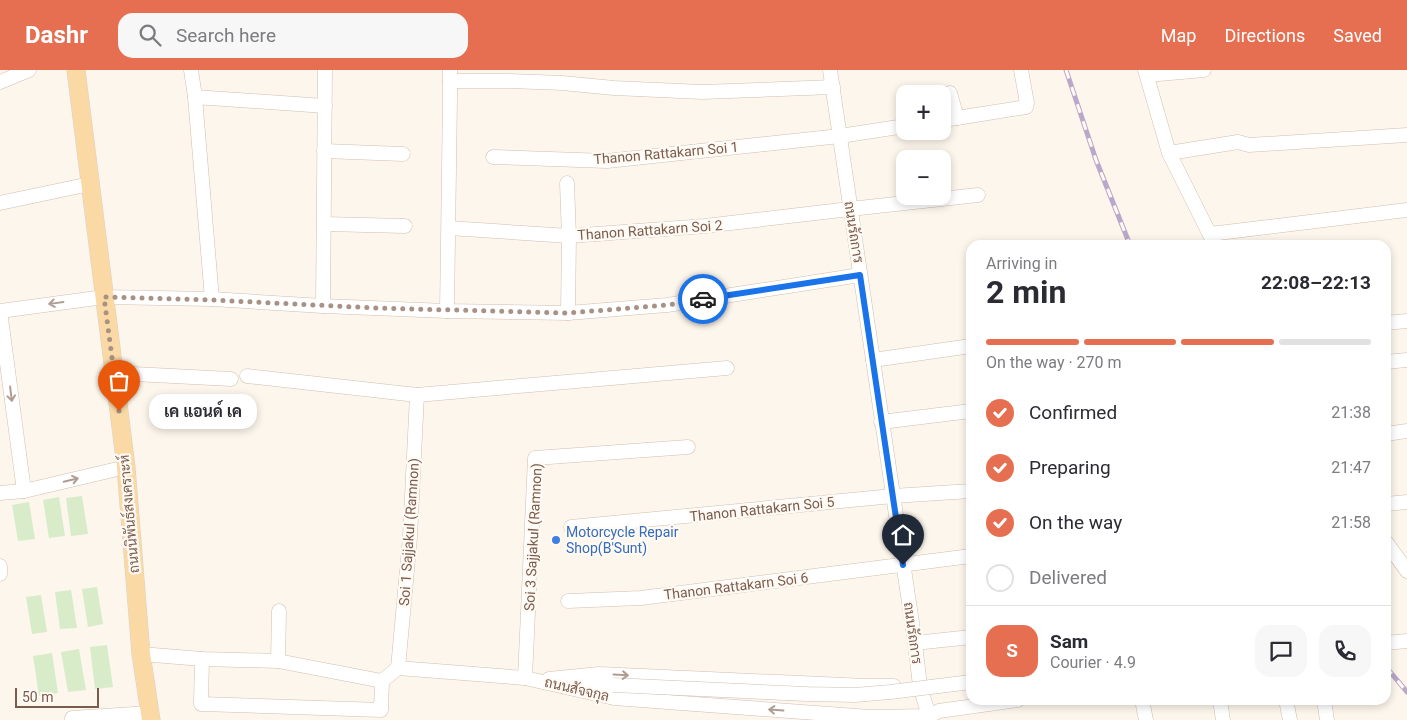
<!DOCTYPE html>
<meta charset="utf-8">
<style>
body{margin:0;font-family:Roboto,Sarabun,sans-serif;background:#f7f7f7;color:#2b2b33;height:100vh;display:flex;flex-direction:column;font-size:19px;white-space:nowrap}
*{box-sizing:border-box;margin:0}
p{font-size:16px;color:#7c7c81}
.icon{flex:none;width:28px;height:28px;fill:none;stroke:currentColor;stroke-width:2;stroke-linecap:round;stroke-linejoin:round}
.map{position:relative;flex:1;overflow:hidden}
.details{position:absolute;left:966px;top:170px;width:425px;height:465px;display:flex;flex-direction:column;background:#fff;border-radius:15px;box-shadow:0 2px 8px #0003}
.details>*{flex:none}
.buttons{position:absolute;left:896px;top:15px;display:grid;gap:10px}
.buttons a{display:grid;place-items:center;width:55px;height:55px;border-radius:10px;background:#fff;box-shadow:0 2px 8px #0003;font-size:25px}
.scale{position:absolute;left:15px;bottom:12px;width:84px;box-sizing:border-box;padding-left:5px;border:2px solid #7a5c4d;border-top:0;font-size:14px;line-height:18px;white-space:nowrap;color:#7a5c4d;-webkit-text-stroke:4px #fffaf3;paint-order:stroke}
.pin{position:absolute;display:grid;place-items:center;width:42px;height:42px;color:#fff;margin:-51px -21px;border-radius:50% 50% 50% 0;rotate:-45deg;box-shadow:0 0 5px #0007}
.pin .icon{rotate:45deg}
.courier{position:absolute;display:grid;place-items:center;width:50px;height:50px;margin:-25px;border:4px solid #1a73e8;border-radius:50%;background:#fff;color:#222;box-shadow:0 1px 6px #0007}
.bubble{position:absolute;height:35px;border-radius:15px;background:#fff;box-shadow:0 2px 8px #0003;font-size:16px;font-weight:700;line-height:35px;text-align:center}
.head em{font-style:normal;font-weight:700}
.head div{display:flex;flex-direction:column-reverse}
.head{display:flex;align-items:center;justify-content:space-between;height:85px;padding:0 20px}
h1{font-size:32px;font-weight:700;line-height:38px}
.bar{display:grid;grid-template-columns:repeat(4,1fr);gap:8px 5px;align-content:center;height:60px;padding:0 20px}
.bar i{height:6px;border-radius:4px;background:#e1e1e2}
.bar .active{background:#e76f51}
.bar p{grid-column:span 4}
.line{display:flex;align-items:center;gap:12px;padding:0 20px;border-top:1px solid #e1e1e2}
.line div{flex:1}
.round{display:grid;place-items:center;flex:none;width:52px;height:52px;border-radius:15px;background:#f7f7f7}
ol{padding:0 20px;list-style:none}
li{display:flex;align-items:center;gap:15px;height:55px}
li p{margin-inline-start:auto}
li .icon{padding:5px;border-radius:50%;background:#e76f51;color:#fff;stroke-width:4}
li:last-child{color:#7c7c81}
li i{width:28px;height:28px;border:2px solid #e1e1e2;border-radius:50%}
header{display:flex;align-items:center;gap:30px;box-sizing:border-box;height:70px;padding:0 25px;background:#e76f51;color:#fff}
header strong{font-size:24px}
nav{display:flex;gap:28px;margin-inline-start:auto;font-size:18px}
.search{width:350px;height:45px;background:#f7f7f7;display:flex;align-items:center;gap:12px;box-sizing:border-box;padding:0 18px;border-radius:15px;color:#7c7c81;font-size:19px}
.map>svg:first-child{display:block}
</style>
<header>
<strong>Dashr</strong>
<div class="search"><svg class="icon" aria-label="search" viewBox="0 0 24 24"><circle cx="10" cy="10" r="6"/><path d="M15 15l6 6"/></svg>Search here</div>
<nav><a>Map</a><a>Directions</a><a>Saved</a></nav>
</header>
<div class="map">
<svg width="1407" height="650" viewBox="0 0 1407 650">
<rect width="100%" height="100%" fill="#fdf6ec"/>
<g fill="#d8ecc9">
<path d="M82,426L88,464L71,466L66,428Z"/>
<path d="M59,427L65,466L49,468L43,430Z"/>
<path d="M29,432L35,469L18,471L12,435Z"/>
<path d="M97,517L103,554L88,557L82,519Z"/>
<path d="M71,520L77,558L60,559L55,522Z"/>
<path d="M41,525L47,562L32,564L26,527Z"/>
<path d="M107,575L113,617L95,619L90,577Z"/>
<path d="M79,579L86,620L68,622L61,582Z"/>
<path d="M52,583L58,623L39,626L33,586Z"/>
</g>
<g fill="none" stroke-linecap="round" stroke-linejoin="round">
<g stroke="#d1beb0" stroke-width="15">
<g id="minor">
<path d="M191,0L195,27"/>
<path d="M830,0L915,573L920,616L930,650"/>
<path d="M1145,0L1169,83L1215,175"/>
<path d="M1147,5L1204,0"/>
<path d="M450,11H510L562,13L614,18L702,22L833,17"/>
<path d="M0,12L29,0"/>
<path d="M957,48L1026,37L1027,33L1021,0"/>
<path d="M942,50L957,48L950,23"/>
<path d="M324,81L403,84"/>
<path d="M1169,83L1238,72L1249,75L1407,65"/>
<path d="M493,87L607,91L840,66L905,56"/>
<path d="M567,113L569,166L568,243"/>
<path d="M0,133L90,114"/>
<path d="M324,154L405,156"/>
<path d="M449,158L569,166L705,156L850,139L978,125"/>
<path d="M1210,164L1407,140"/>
<path d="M212,229L195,27L325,36"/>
<path d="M323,236L325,0"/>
<path d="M447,241L450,27V0"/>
<path d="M1386,253L1407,251"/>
<path d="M873,290L971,276"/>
<path d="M1386,292L1407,290"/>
<path d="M114,303L231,309"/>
<path d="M247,306L417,325L727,298"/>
<path d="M881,352L971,341"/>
<path d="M1386,364L1407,361"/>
<path d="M24,421L0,241L104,227L212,229L323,236L447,241L568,243L667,235L860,205"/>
<path d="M0,423L24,421L126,397"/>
<path d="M1386,434L1407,432"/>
<path d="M571,457L893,426L971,421"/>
<path d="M1386,472L1407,501"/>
<path d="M0,496V504"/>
<path d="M568,531L641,528L971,486"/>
<path d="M915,573L971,567"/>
<path d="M1386,573L1407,571"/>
<path d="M141,584L202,589L278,591L382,611L398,598L525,608L614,628L870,647L929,646L939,641L1018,630"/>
<path d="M202,589L201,634L381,640L382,611"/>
<path d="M278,591L279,541"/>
<path d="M398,598L410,467L417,325"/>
<path d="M525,608L535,388L688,377"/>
<path d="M549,609L599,604L866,616H894"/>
<path d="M581,613L613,615"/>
<path d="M1142,630L1146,650"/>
<path d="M1220,630L1223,650"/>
<path d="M1286,630L1290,650"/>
<path d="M1324,630L1327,650"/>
<path d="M72,650V648L150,643"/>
</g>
</g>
<g stroke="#dad1cd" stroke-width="19">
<path id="major" d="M76,0L126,397L141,584L151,650"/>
</g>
<use href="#minor" stroke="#fff" stroke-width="14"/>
<use href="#major" stroke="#fbd9a5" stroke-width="18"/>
<g stroke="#b9a8c9" stroke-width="5">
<g id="rail">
<path d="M1066,0L1096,90L1130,175"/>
<path d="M1386,597L1407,622"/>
</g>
</g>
<use href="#rail" stroke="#fffaf3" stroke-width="3" stroke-dasharray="9" stroke-linecap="butt"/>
<g stroke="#d1beb0" stroke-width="15" stroke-linecap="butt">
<path id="minor-bridge" d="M613,615L807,624L855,625L890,622L971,612"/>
</g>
<use href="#minor-bridge" stroke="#fff" stroke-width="14"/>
</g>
<defs><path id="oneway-shaft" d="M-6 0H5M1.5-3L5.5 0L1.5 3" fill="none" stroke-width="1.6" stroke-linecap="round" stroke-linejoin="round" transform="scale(1.25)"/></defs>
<g stroke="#af9d94">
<use href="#oneway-shaft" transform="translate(56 233) rotate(172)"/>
<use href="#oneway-shaft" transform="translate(11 324) rotate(83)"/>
<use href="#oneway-shaft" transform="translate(71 410) rotate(-13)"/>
<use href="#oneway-shaft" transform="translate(621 605) rotate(3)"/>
<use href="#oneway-shaft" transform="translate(776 640) rotate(-176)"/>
</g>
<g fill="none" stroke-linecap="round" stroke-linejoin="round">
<path stroke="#a89285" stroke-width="5" stroke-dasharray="0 9" d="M119,341L104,227L212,230L376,238L568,243L668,235L703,229"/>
<path stroke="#1a73e8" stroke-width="6" d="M703,229L860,205L903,495"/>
</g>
<circle fill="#3f7fe0" stroke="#fffaf3" stroke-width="2" cx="556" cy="470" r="5"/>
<g text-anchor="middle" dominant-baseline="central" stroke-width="4.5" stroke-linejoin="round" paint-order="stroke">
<g font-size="14" fill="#7a5c4d" stroke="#fffaf3">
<text transform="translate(666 83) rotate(-5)">Thanon Rattakarn Soi 1</text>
<text transform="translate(650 160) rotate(-4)">Thanon Rattakarn Soi 2</text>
<text transform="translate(854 162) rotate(81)">ถนนรัถการ</text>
<text transform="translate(762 439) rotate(-6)">Thanon Rattakarn Soi 5</text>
<text transform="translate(129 444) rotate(-95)">ถนนนิพันธ์สงเคราะห์</text>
<text transform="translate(409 462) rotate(-86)">Soi 1 Sajjakul (Ramnon)</text>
<text transform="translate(533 467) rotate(-87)">Soi 3 Sajjakul (Ramnon)</text>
<text transform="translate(736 516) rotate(-7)">Thanon Rattakarn Soi 6</text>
<text transform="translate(913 563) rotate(82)">ถนนรัถการ</text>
<text transform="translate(577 619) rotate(13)">ถนนสัจจกุล</text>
</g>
<g font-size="14" fill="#366cbe" stroke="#fffaf3" text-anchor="start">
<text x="566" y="462">Motorcycle Repair<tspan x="566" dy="16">Shop(B'Sunt)</tspan></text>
</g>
</g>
</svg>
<div class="buttons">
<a>+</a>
<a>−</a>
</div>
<div class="scale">50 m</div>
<div class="pin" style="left:119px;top:341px;background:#ea580c"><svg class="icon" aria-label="bag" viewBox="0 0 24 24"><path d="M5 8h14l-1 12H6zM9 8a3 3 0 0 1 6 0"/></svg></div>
<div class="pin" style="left:903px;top:495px;background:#1f2937"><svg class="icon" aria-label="home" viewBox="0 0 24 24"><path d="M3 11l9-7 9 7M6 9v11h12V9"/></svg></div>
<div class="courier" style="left:703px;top:229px"><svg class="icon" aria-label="car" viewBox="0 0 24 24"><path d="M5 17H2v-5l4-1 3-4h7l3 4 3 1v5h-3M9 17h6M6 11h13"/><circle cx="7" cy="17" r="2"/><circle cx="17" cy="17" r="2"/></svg></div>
<div class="bubble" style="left:149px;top:324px;width:108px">เค แอนด์ เค</div>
<section class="details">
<div class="head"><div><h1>2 min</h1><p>Arriving in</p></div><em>22:08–22:13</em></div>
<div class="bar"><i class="active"></i><i class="active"></i><i class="active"></i><i></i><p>On the way · 270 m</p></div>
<ol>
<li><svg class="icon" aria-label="check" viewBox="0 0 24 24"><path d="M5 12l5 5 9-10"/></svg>Confirmed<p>21:38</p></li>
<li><svg class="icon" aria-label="check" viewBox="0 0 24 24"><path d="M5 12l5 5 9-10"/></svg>Preparing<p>21:47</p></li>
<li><svg class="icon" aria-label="check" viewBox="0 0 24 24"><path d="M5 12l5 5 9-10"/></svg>On the way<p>21:58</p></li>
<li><i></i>Delivered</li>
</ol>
<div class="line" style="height:90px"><b class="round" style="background:#e76f51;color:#fff">S</b><div><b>Sam</b><p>Courier · 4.9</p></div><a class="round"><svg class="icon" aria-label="chat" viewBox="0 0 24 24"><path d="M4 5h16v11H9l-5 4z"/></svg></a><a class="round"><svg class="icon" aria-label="phone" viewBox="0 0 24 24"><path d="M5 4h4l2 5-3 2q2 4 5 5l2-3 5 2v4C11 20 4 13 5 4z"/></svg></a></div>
</section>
</div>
